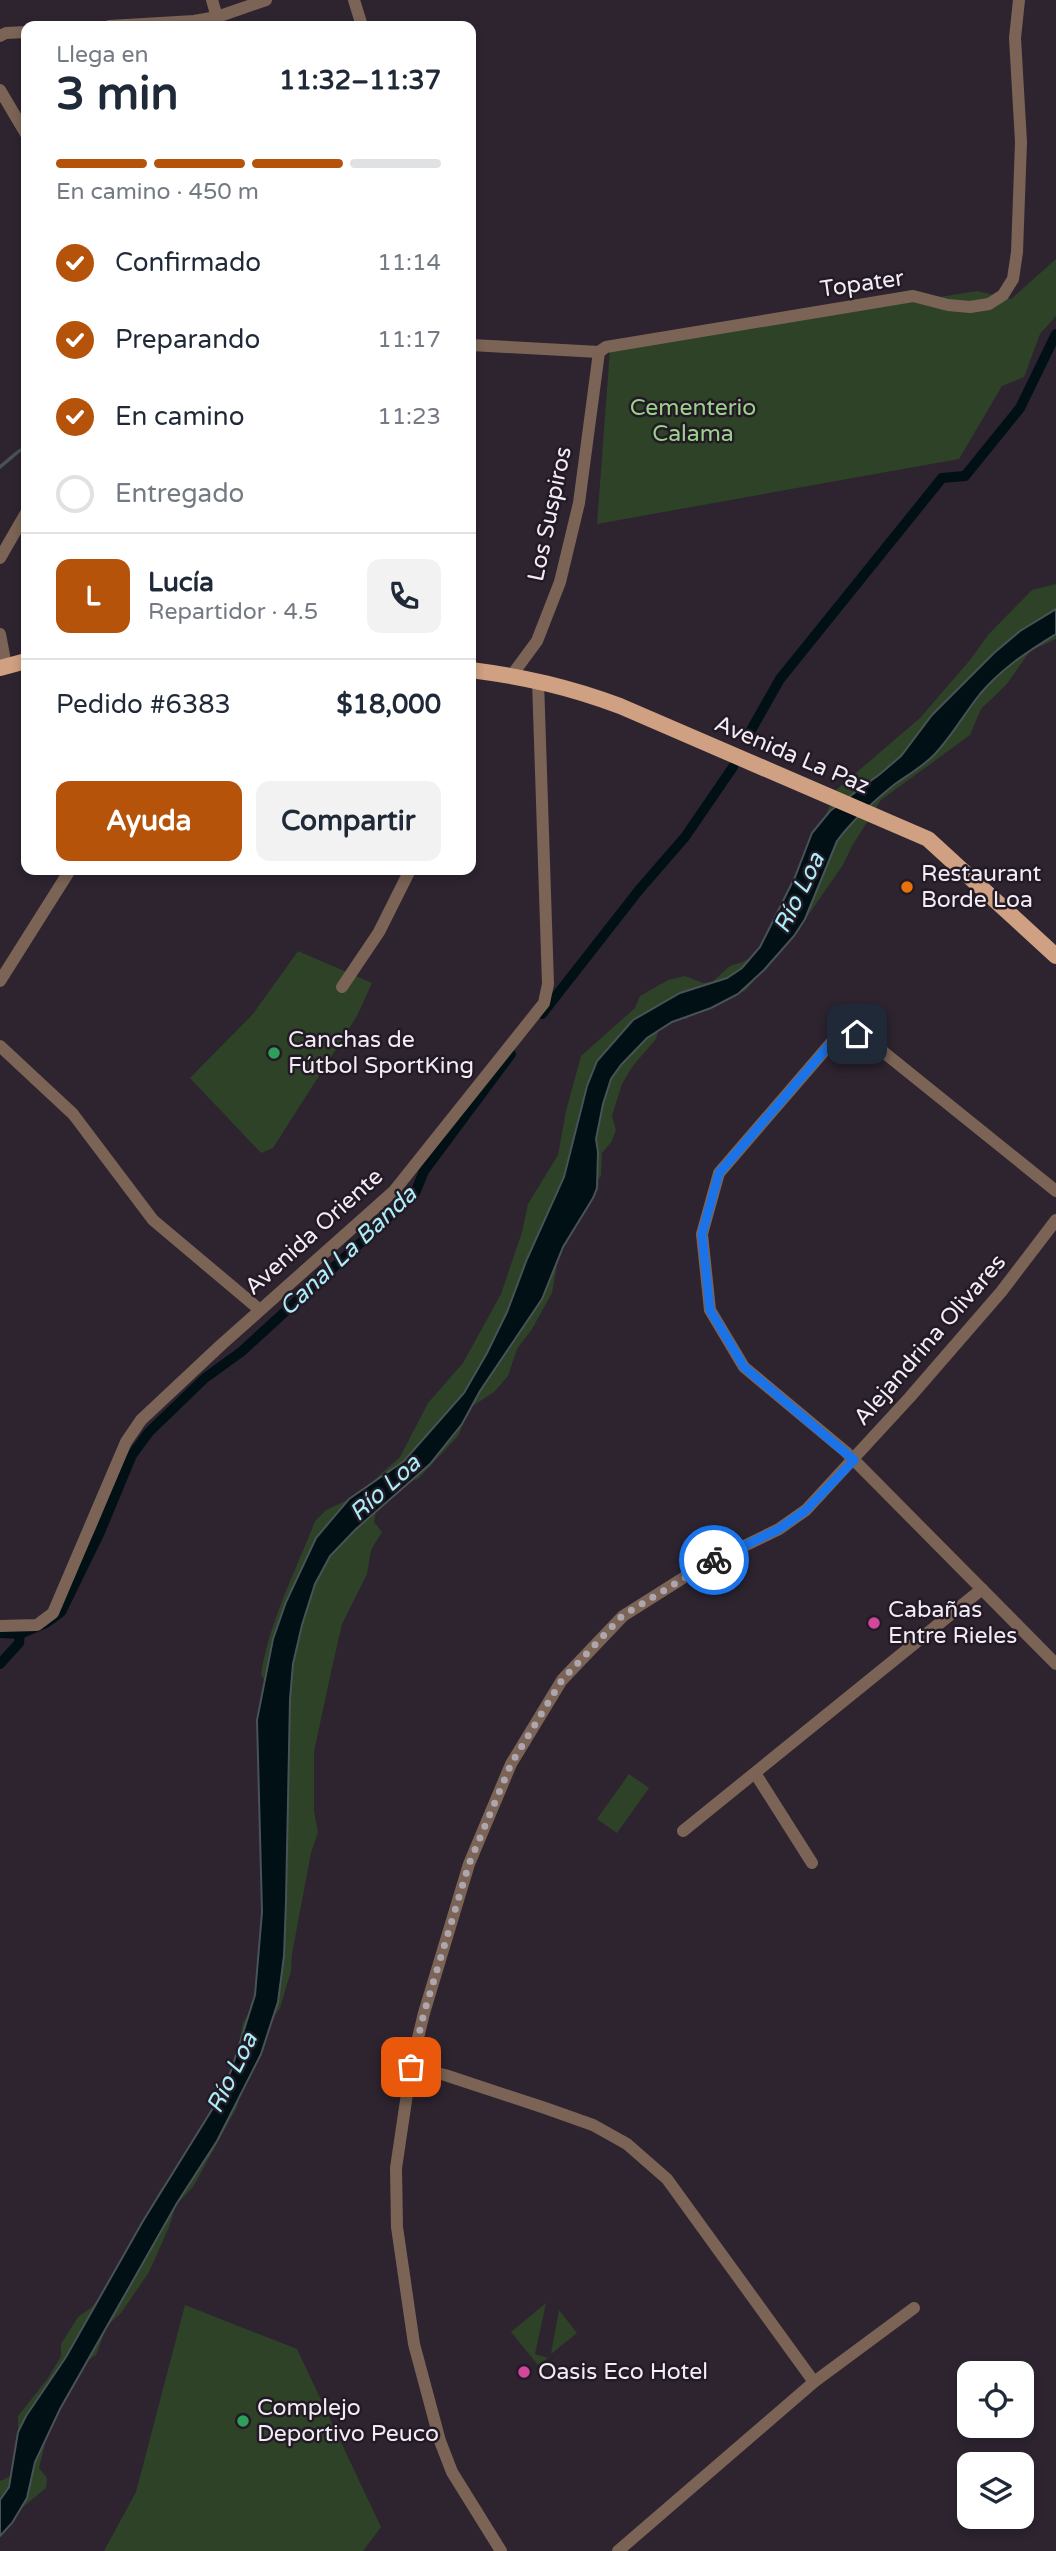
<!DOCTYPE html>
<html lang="es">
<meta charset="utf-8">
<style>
body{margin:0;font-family:"Varela Round",sans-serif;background:#f2f2f3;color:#1f2937;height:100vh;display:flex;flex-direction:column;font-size:26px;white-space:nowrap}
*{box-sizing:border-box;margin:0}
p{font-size:23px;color:#747a83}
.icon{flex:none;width:38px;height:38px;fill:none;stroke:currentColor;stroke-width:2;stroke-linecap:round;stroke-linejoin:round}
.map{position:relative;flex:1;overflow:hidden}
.side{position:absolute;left:21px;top:21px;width:455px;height:854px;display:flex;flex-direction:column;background:#fff;border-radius:14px;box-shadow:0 4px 10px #0003}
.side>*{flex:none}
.tools{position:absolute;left:957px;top:2361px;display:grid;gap:14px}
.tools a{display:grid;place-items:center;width:77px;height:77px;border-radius:14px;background:#fff;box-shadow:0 4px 10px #0003;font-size:35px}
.pin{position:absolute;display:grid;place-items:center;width:60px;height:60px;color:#fff;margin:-30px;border-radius:14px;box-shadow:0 4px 10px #0006}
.courier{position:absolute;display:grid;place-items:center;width:70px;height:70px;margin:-35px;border:5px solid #1a73e8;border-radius:50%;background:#fff;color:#222;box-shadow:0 2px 9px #0007}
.summary em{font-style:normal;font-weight:700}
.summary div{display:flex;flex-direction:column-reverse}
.summary{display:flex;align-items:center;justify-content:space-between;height:119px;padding:0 35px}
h1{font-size:46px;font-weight:700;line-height:52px}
.bar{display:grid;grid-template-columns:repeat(4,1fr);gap:10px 7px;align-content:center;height:84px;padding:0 35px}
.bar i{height:9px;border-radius:5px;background:#e0e1e3}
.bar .selected{background:#b45309}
.bar p{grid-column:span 4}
.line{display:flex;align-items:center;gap:18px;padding:0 35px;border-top:2px solid #e0e1e3}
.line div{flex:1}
.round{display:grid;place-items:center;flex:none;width:74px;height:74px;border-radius:14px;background:#f2f2f3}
ol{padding:0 35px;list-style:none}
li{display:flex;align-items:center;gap:21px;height:77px}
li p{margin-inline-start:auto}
li .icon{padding:7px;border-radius:50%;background:#b45309;color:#fff;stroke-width:4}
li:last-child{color:#747a83}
li i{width:38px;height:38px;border:4px solid #e0e1e3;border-radius:50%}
.cta{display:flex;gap:14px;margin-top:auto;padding:14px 35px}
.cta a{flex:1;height:80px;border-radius:14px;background:#b45309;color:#fff;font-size:28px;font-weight:700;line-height:80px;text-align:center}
.cta a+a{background:#f2f2f3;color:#1f2937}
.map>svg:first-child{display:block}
</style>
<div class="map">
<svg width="1056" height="2551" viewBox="0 0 1056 2551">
<rect width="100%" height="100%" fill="#2d2430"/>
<g fill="#2d4227">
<path d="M1056,259V316L1040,334L1024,377L1002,386L959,459L597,524L610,349L977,291L1011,299Z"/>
<path d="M1056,584V639L1030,651L1007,684L981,709L970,735L881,800L852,846L843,865L790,941L757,970L753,982L745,991L694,1006L692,1015L686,1019L673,1018L659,1028L656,1039L632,1067L622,1084L612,1116L616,1130L612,1141L602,1153L601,1176L591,1189L558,1260L552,1293L532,1329L517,1349L508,1376L494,1392L468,1409L459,1435L418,1479L406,1482L376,1512L374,1522L382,1532L371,1550L367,1574L342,1624L331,1672L314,1752V1811L318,1832L311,1853L292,1954L291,1971L280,2008L266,2029L250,2079L241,2089L237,2107L193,2187L176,2205L169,2227L149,2272L121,2313L107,2326L96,2355L87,2361L48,2432L39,2468L47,2478L46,2488L0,2526V2481L13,2475L20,2457L14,2452L18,2435V2416L48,2378L61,2356V2344L78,2317L92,2307L108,2287L161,2189L182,2167L210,2114L223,2075L233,2072L243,2023L254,2003L275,1915L257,1750L262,1740L268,1684L261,1675C269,1621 296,1571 315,1521L326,1510L356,1496L400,1457L428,1403L463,1363L501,1294L522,1232L528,1204L558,1155L566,1111L581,1056L635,1008L640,996L668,980L685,976L703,983L712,982L730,966L743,962L775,943L836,790L920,718L970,660L988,635L1032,590Z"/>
<path d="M298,951L372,983L357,1016L273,1148L261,1153L190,1078L253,1014Z"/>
<path d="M629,1774L649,1788L617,1833L597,1819Z"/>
<path d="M546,2303L535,2354L548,2358L538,2365L511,2332Z"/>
<path d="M185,2305L297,2349L381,2527L363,2551H104L136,2492Z"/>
<path d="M559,2310L577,2333L551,2354Z"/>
</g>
<path fill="#001014" stroke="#495257" stroke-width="2" d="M1056,609V634C1028,651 1001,669 980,694C964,714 952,736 934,755C922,767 908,775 895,784C874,801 853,819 837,841L805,919L794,936L764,970L738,994L711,1008L672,1022L647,1038L621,1065L611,1079L603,1104L596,1139L598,1152L597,1188L593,1198L563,1247L542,1299L480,1391L462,1424L430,1464L356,1529L330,1556L315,1584L302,1625L293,1664L290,1699L286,1901L284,1956L278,2002L261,2054L217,2141L177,2203L60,2409L35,2462L27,2498L12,2523L0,2536V2500L9,2487L18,2432L26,2416L66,2357L143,2221L218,2100L231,2071L255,1995L262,1912L257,1720L273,1639L286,1602L316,1538L349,1499L404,1461L464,1393L487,1353L507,1312L527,1259L564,1177L587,1086L597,1061L633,1020L680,993L727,978L742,968L760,947L795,877L812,833L830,811L880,774L901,756L932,715L994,653L1020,631Z"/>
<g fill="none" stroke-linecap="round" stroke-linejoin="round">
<path stroke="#495257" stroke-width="3.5" d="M0,467L19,451L26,448"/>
<g stroke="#001014" stroke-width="10">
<path d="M746,739L780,679L942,478L965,476L1020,408L1056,334"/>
<path d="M542,1014L639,890L685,837L733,767"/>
<path d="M0,1633L20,1634L46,1623L61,1612L100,1532L132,1455L149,1432L205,1378L241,1352L415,1193L424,1171L511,1054"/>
<path d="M0,1664L19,1643L20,1634"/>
</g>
<g stroke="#7b6455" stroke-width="12">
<path d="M212,0L217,17L266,0"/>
<path d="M354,0L362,26"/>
<path d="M109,26L194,21L217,17"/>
<path d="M0,36L6,33L26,32"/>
<path d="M0,90L26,134"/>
<path d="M471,345L599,352L606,347L913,296L948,305L970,307L989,304L1003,295L1013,279L1017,252L1021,142L1015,38L1019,0"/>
<path d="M0,558L26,513"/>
<path d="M0,634L6,666"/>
<path d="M512,675L537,641L560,582L579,503L599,352"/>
<path d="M0,981L70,870"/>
<path d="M342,987L379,932L410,870"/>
<path d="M0,1046L73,1114L153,1220L260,1310"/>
<path d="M1056,1191L866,1038L849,1034L837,1036L719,1173L702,1234L710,1310L744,1367L846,1452L1056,1664"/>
<path d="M0,1626L37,1625L53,1613L126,1442L141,1420L221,1345L394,1191L544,1003L548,984L538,681"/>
<path d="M755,1773L812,1863"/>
<path d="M683,1831L982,1589"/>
<path d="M411,2067L445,2075L545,2108L593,2125L627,2144L667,2179L814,2382L914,2308"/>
<path d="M501,2551L452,2472L440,2441L414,2344L397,2227L396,2168L411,2067L424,2013L469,1864L511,1764L562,1680L623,1616L699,1568L779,1529L806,1510L910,1397L1001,1292L1056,1220"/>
<path d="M618,2551L814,2382"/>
</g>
<g stroke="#cfa081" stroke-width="16">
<path d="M0,668L26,661"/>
<path d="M471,670C525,677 569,687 620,706L928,839L1056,956"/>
</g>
</g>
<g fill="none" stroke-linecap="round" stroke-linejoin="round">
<path stroke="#ada6af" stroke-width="7" stroke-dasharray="0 12.6" d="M411,2067L424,2013L469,1864L511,1764L562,1680L622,1616L714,1560"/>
<path stroke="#1a73e8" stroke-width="9" d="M714,1560L779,1529L806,1510L854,1460L744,1367L710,1310L702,1234L719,1173L837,1036L857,1034"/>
</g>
<circle fill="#e8710a" stroke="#231a26" stroke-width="2.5" cx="907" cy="887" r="7"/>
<g fill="#2e9e5b" stroke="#231a26" stroke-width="2.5">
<circle cx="274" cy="1053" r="7"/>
<circle cx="243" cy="2421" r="7"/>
</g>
<g fill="#d1479c" stroke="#231a26" stroke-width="2.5">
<circle cx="874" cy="1623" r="7"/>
<circle cx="524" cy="2372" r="7"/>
</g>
<g text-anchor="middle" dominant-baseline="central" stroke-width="5" stroke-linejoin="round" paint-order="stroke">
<g font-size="23" fill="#f2ecf4" stroke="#231a26">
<text transform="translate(862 284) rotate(-8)">Topater</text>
<text transform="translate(550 514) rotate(-78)">Los Suspiros</text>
<text transform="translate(792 755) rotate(23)">Avenida La Paz</text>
<text transform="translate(314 1232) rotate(-42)">Avenida Oriente</text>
<text transform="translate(930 1340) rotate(-49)">Alejandrina Olivares</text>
</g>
<g font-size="23" fill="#9bd28a" stroke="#231a26">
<text x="693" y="408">Cementerio<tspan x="693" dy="26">Calama</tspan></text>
</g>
<g font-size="23" fill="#f2ecf4" stroke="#231a26" text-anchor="start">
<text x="921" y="874">Restaurant<tspan x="921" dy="26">Borde Loa</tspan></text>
<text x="288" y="1040">Canchas de<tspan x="288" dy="26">Fútbol SportKing</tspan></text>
<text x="888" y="1610">Cabañas<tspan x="888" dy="26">Entre Rieles</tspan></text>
<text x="538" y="2372">Oasis Eco Hotel</text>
<text x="257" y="2408">Complejo<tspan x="257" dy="26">Deportivo Peuco</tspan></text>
</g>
<g font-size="24" font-style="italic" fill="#abeef8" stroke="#231a26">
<text transform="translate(799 893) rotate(-64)">Río Loa</text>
<text transform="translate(348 1251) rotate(-43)">Canal La Banda</text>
<text transform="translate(385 1488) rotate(-42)">Río Loa</text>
<text transform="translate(232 2073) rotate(-64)">Río Loa</text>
</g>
</g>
</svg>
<div class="tools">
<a><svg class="icon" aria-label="locate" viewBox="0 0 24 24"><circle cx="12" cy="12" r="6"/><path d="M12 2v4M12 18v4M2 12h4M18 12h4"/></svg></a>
<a><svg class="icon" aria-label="layers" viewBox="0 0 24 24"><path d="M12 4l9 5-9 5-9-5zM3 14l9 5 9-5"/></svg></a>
</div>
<div class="pin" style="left:411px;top:2067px;background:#ea580c"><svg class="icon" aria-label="bag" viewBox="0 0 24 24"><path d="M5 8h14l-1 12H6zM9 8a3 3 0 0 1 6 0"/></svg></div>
<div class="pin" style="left:857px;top:1034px;background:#1f2937"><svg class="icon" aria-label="home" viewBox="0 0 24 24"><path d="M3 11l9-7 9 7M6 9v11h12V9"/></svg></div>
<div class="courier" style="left:714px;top:1560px"><svg class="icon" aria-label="bike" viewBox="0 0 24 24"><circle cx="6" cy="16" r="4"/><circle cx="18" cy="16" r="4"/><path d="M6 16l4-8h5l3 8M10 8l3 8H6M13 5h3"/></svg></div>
<section class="side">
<div class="summary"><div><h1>3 min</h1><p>Llega en</p></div><em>11:32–11:37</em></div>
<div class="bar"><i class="selected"></i><i class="selected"></i><i class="selected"></i><i></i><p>En camino · 450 m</p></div>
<ol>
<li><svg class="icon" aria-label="check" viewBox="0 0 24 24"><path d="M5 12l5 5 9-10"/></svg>Confirmado<p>11:14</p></li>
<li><svg class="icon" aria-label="check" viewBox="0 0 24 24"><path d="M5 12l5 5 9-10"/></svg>Preparando<p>11:17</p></li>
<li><svg class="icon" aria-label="check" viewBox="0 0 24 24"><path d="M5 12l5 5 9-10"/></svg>En camino<p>11:23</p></li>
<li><i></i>Entregado</li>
</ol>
<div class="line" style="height:126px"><b class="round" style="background:#b45309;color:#fff">L</b><div><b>Lucía</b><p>Repartidor · 4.5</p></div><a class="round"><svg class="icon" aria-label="phone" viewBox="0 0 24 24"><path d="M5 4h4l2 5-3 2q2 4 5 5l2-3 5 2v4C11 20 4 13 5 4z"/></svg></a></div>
<div class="line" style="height:91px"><div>Pedido #6383</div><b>$18,000</b></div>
<div class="cta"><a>Ayuda</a><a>Compartir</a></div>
</section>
</div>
